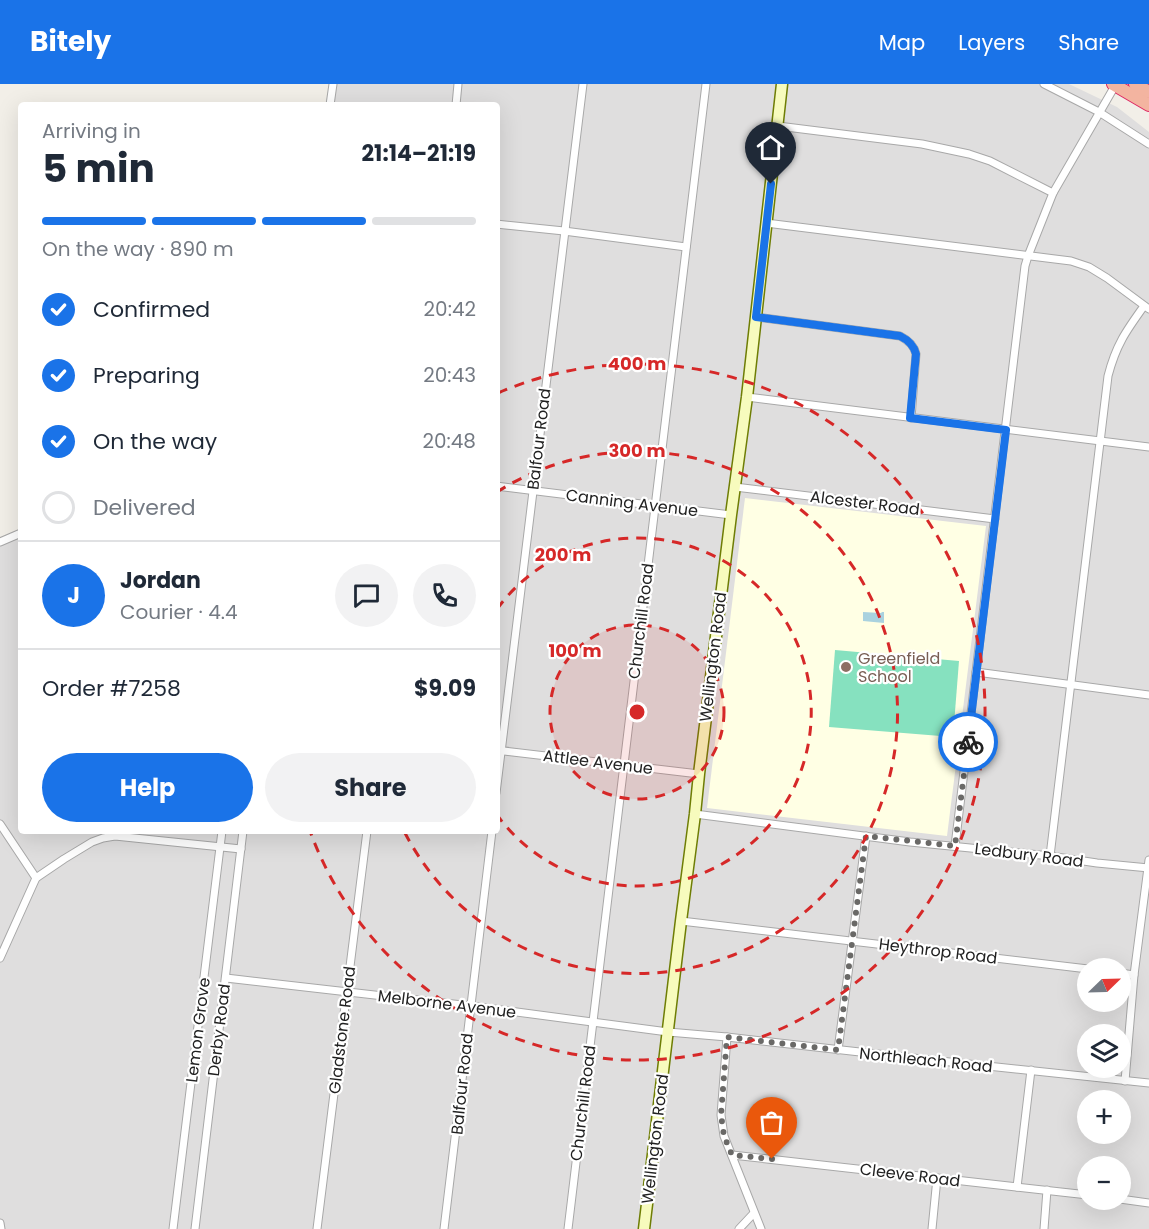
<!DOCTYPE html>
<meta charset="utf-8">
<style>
body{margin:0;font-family:Poppins,sans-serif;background:#f2f2f3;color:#1f2937;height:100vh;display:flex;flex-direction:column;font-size:22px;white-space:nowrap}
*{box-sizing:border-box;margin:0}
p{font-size:20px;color:#747a83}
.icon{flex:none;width:33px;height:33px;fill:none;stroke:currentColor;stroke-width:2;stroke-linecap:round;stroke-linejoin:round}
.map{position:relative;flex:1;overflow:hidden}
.details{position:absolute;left:18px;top:18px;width:482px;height:732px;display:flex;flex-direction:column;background:#fff;border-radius:6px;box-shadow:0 6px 24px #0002}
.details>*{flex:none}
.needle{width:39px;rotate:67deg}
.buttons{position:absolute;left:1077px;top:874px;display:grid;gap:12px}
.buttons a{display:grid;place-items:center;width:54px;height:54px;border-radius:50%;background:#fff;box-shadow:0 6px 24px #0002;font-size:30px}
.pin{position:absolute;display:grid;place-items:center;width:51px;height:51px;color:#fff;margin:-62px -26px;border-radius:50% 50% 50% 0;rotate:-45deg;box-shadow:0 0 6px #0007}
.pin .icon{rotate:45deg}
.courier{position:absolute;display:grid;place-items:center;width:60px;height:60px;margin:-30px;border:4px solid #1a73e8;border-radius:50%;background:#fff;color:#222;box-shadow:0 2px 8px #0007}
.head em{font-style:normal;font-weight:700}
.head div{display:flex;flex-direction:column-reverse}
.head{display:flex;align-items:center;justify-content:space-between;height:102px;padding:0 24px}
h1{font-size:39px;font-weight:700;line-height:45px}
.bar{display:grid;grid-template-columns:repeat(4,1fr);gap:9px 6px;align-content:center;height:72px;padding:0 24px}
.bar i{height:8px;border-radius:4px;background:#e0e1e3}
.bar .selected{background:#1a73e8}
.bar p{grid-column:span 4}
.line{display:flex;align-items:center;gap:15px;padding:0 24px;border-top:2px solid #e0e1e3}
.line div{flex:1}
.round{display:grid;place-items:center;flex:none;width:63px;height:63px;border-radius:32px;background:#f2f2f3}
ol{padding:0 24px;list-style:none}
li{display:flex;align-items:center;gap:18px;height:66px}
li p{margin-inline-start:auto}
li .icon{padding:6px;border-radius:50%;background:#1a73e8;color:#fff;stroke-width:4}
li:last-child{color:#747a83}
li i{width:33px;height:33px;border:3px solid #e0e1e3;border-radius:50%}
.cta{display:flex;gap:12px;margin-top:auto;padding:12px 24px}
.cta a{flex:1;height:69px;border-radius:36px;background:#1a73e8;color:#fff;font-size:24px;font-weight:700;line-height:69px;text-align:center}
.cta a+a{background:#f2f2f3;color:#1f2937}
header{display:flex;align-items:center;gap:36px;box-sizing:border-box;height:84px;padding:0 30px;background:#1a73e8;color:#fff}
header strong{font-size:28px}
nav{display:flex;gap:33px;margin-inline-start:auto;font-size:21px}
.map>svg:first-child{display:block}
</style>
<header>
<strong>Bitely</strong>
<nav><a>Map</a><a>Layers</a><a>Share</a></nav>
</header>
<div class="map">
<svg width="1149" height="1145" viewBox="0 0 1149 1145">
<rect width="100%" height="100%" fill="#f2efe8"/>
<path fill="#dfdede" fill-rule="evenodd" d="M334,0H1069L1117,23L1149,48V1145H0V460L21,451V747H496V21H331ZM1088,885H1120V918H1088ZM1088,951H1120V984H1088ZM1088,1017H1120V1050H1088ZM1088,1083H1120V1116H1088Z"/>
<path fill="#ffffe4" d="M745,414L986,442L947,752L707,724Z"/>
<path fill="#86e1bf" d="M835,566L959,577L953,653L829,643Z"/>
<path fill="#a9d2df" d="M863,528L881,529L882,528H884V539L863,537Z"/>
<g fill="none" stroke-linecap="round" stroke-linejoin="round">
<g stroke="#a8a8a8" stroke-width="9">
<g id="minor">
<path d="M1044,0L1099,28L1149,60"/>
<path d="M330,21L333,0"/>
<path d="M456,21L458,0"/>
<path d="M778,42L922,60L969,70L990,77L1053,109"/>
<path d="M766,139L1071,177L1089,183L1107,194L1149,225"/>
<path d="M496,140L564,147L686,163"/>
<path d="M756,233L900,252C908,256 914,261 916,270L911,334"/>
<path d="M747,313L1149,363"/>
<path d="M496,402L731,431"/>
<path d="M735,403L995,435"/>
<path d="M0,458L21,449"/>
<path d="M976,588L1149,611"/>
<path d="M496,666L699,690"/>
<path d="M496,709L583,0"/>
<path d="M695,730L910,758L1050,772L1097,779L1149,784"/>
<path d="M0,740L36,794"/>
<path d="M955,762L1025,182L1028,172L1053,109L1116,0"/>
<path d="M1050,772L1108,292C1116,261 1126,247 1144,222"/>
<path d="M681,837L1088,885"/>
<path d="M0,874L36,794L64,775L92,758L103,754L115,752L241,765"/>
<path d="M1120,889L1134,891"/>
<path d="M226,894L471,922L668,948L727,953L931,976L1149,999"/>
<path d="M727,953L721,1031L724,1052L761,1145"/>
<path d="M838,966L866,752"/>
<path d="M1125,997L1134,891L1149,776"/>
<path d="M732,1071L1088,1111"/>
<path d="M1017,1103L1031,986"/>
<path d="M1120,1115L1149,1119"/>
<path d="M0,1139L1,1145"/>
<path d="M173,1145L222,747"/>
<path d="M195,1145L243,747"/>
<path d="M317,1145L367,747"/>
<path d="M444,1145L492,747"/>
<path d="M568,1145L706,0"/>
<path d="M739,1145L754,1129"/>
<path d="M932,1145L937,1094"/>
<path d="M1044,1145L1047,1106"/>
</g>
</g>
<g stroke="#6e7d04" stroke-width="13">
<path id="secondary" d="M644,1145L681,837L695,730L699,690L731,431L747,313L782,0"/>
</g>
<g stroke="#de2763" stroke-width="14">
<g id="trunk">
<path d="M1113,0L1149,21"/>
<path d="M1135,0L1149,8"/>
</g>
</g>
<use href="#minor" stroke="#fff" stroke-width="7"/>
<use href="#secondary" stroke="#f7fbbd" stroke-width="10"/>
<use href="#trunk" stroke="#f3b4a0" stroke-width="12"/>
</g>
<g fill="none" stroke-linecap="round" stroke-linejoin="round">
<path stroke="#6a6967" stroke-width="6" stroke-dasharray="0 10.8" d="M772,1075L732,1071L724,1052L721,1031L727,953L838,966L866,752L955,762L968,658"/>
<path stroke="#1a73e8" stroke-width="8" d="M771,100L756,233L900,252C908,256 914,261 916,270L910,334L1006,346L968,658"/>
</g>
<circle cx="637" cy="628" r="87" fill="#d62828" fill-opacity=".12"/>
<g fill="none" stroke="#d62828" stroke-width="3" stroke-dasharray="10 8">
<circle cx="637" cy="628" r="87"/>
<path d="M497 525A174 174 0 1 1 497 731"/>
<path d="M497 408A261 261 0 1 1 405 749"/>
<path d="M498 309A348 348 0 1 1 310 747"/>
</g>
<circle fill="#8d6e63" stroke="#fff" stroke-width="2" cx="846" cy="583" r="6"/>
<g text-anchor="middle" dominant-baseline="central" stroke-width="4.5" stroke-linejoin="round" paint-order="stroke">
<g font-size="16" fill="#212121" stroke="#fff">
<text transform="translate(539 355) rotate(-83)">Balfour Road</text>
<text transform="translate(632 419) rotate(7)">Canning Avenue</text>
<text transform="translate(865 419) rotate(7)">Alcester Road</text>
<text transform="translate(641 537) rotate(-83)">Churchill Road</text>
<text transform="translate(713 573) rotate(-83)">Wellington Road</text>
<text transform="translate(598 678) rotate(7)">Attlee Avenue</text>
<text transform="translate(1029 771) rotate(7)">Ledbury Road</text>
<text transform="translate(938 867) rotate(7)">Heythrop Road</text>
<text transform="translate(447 920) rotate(7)">Melborne Avenue</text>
<text transform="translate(198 946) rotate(-83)">Lemon Grove</text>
<text transform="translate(219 946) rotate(-83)">Derby Road</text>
<text transform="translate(342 946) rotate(-83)">Gladstone Road</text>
<text transform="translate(926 976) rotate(6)">Northleach Road</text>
<text transform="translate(462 1000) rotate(-84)">Balfour Road</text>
<text transform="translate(583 1019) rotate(-83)">Churchill Road</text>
<text transform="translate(655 1055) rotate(-83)">Wellington Road</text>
<text transform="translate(910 1091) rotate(7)">Cleeve Road</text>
</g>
<g font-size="16" fill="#785e54" stroke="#fff" text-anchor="start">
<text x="858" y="574">Greenfield<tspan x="858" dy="18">School</tspan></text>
</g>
</g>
<circle cx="637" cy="628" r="9" fill="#d62828" stroke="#fff" stroke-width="3"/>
<g font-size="18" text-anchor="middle" font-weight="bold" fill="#d62828" stroke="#fff" stroke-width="4.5" stroke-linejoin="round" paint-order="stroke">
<text x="637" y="286">400 m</text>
<text x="637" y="373">300 m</text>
<text x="563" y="477">200 m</text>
<text x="575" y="573">100 m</text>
</g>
</svg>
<div class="buttons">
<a><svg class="needle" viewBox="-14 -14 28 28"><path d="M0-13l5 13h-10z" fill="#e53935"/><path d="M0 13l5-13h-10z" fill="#747a83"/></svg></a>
<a><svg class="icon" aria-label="layers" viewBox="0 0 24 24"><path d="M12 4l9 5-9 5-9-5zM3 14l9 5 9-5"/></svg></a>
<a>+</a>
<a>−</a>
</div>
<div class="pin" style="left:772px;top:1075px;background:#ea580c"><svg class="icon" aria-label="bag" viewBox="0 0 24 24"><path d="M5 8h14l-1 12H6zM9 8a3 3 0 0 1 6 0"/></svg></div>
<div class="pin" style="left:771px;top:100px;background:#1f2937"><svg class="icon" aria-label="home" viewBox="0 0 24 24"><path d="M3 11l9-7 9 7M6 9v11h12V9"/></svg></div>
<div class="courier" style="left:968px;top:658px"><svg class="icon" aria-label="bike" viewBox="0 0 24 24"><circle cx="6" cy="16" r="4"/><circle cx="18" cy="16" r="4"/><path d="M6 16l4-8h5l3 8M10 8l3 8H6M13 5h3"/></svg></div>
<section class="details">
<div class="head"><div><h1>5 min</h1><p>Arriving in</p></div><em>21:14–21:19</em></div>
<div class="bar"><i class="selected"></i><i class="selected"></i><i class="selected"></i><i></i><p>On the way · 890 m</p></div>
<ol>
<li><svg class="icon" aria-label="check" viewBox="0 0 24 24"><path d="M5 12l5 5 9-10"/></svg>Confirmed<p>20:42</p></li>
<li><svg class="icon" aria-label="check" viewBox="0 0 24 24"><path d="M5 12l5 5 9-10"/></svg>Preparing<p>20:43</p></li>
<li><svg class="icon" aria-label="check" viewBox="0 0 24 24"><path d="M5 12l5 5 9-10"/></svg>On the way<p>20:48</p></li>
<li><i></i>Delivered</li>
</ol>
<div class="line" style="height:108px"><b class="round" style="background:#1a73e8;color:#fff">J</b><div><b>Jordan</b><p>Courier · 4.4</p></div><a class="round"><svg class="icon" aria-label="chat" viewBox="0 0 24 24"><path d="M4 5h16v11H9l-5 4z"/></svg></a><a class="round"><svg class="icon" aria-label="phone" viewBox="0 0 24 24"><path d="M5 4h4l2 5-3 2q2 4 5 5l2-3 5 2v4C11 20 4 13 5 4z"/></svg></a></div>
<div class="line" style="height:78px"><div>Order #7258</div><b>$9.09</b></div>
<div class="cta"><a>Help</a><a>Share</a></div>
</section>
</div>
